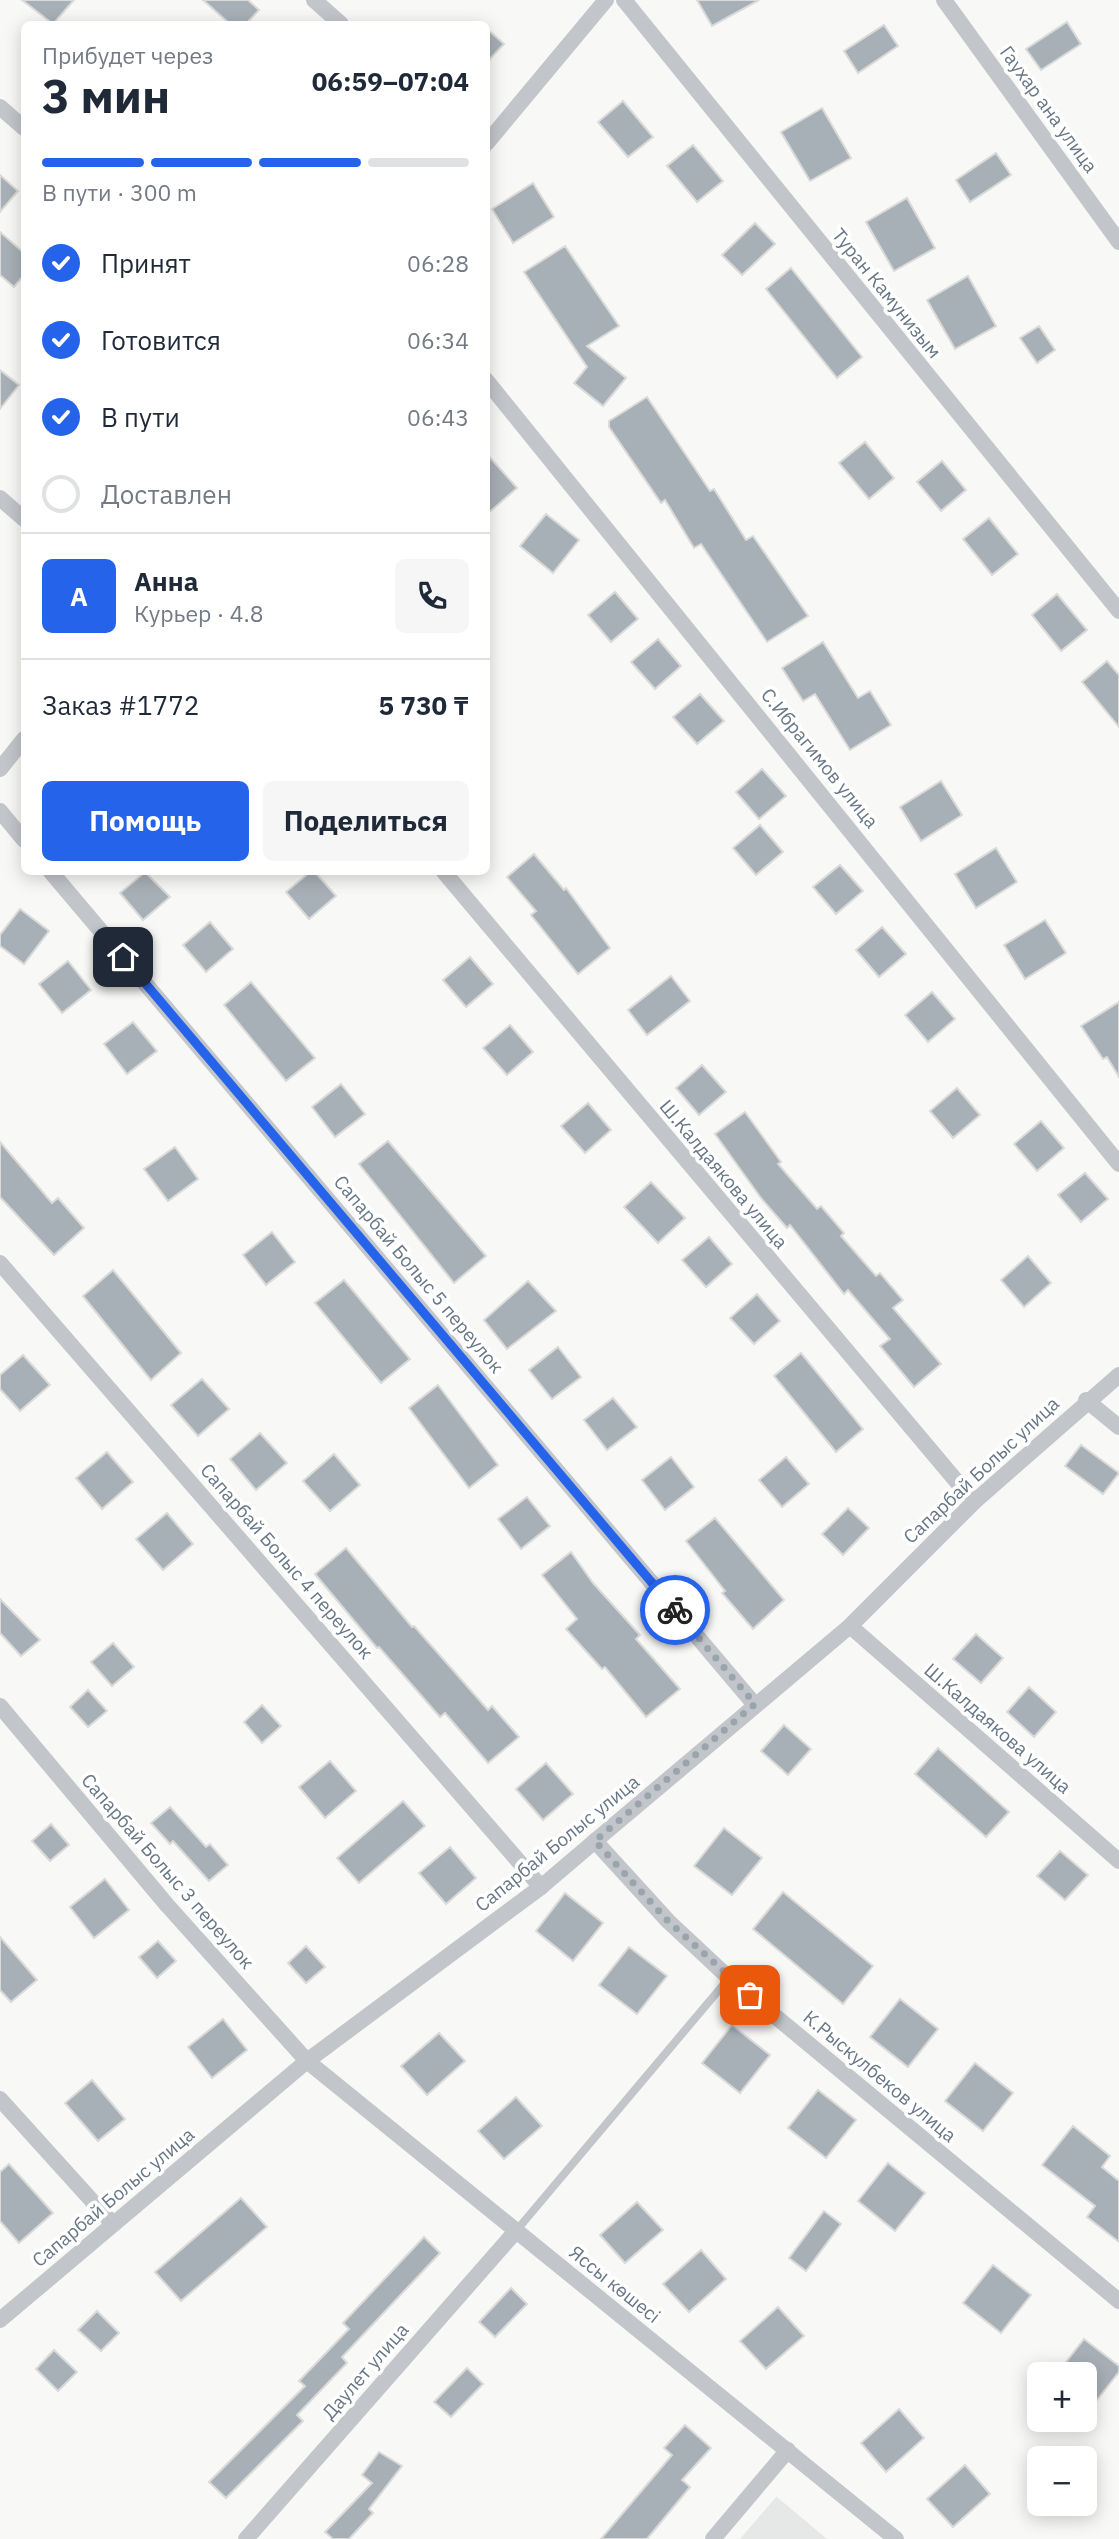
<!DOCTYPE html>
<html lang="ru">
<meta charset="utf-8">
<style>
body{margin:0;font-family:"IBM Plex Sans",sans-serif;background:#f6f6f7;color:#1f2937;height:100vh;display:flex;flex-direction:column;font-size:26px;white-space:nowrap}
*{box-sizing:border-box;margin:0}
p{font-size:23px;color:#747a83}
.icon{flex:none;width:38px;height:38px;fill:none;stroke:currentColor;stroke-width:2;stroke-linecap:round;stroke-linejoin:round}
.map{position:relative;flex:1;overflow:hidden}
.sheet{position:absolute;left:21px;top:21px;width:469px;height:854px;display:flex;flex-direction:column;background:#fff;border-radius:10px;box-shadow:0 4px 18px #0003}
.sheet>*{flex:none}
.controls{position:absolute;left:1027px;top:2362px;display:grid;gap:14px}
.controls a{display:grid;place-items:center;width:70px;height:70px;border-radius:10px;background:#fff;box-shadow:0 4px 18px #0003;font-size:35px}
.pin{position:absolute;display:grid;place-items:center;width:60px;height:60px;color:#fff;margin:-30px;border-radius:14px;box-shadow:0 4px 10px #0006}
.courier{position:absolute;display:grid;place-items:center;width:70px;height:70px;margin:-35px;border:5px solid #2563eb;border-radius:50%;background:#fff;color:#222;box-shadow:0 2px 9px #0007}
.overview em{font-style:normal;font-weight:700}
.overview div{display:flex;flex-direction:column-reverse}
.overview{display:flex;align-items:center;justify-content:space-between;height:119px;padding:0 21px}
h1{font-size:46px;font-weight:700;line-height:52px}
.bar{display:grid;grid-template-columns:repeat(4,1fr);gap:10px 7px;align-content:center;height:84px;padding:0 21px}
.bar i{height:9px;border-radius:5px;background:#e0e1e3}
.bar .active{background:#2563eb}
.bar p{grid-column:span 4}
.line{display:flex;align-items:center;gap:18px;padding:0 21px;border-top:2px solid #e0e1e3}
.line div{flex:1}
.round{display:grid;place-items:center;flex:none;width:74px;height:74px;border-radius:10px;background:#f6f6f7}
ol{padding:0 21px;list-style:none}
li{display:flex;align-items:center;gap:21px;height:77px}
li p{margin-inline-start:auto}
li .icon{padding:7px;border-radius:50%;background:#2563eb;color:#fff;stroke-width:4}
li:last-child{color:#747a83}
li i{width:38px;height:38px;border:4px solid #e0e1e3;border-radius:50%}
.cta{display:flex;gap:14px;margin-top:auto;padding:14px 21px}
.cta a{flex:1;height:80px;border-radius:10px;background:#2563eb;color:#fff;font-size:28px;font-weight:700;line-height:80px;text-align:center}
.cta a+a{background:#f6f6f7;color:#1f2937}
.map>svg:first-child{display:block}
</style>
<div class="map">
<svg width="1119" height="2539" viewBox="0 0 1119 2539">
<rect width="100%" height="100%" fill="#f8f8f6"/>
<path fill="#e6e7e7" d="M777,2496V2497L827,2539H740Z"/>
<g fill="#a8b0b7" stroke="#dadad8" stroke-width="2">
<path d="M22,0H74L53,24Z"/>
<path d="M203,0H248L259,10L246,24H230Z"/>
<path d="M697,0H759L712,26Z"/>
<path d="M1067,22L1081,44L1041,70L1026,49Z"/>
<path d="M884,25L898,46L858,73L844,51Z"/>
<path d="M486,28L504,44L486,63Z"/>
<path d="M623,101L653,137L628,157L598,122Z"/>
<path d="M822,108L851,158L810,181L781,132Z"/>
<path d="M693,145L723,181L697,202L667,166Z"/>
<path d="M996,153L1011,175L970,202L956,180Z"/>
<path d="M0,175L18,191L0,212Z"/>
<path d="M533,183L554,217L513,243L492,209Z"/>
<path d="M907,198L935,248L894,271L866,222Z"/>
<path d="M755,223L775,244L742,275L722,255Z"/>
<path d="M0,232L24,253V275L14,287L0,275Z"/>
<path d="M565,246L619,326L587,346L626,378L603,406L574,383L587,367L524,272Z"/>
<path d="M791,268L862,357L837,378L766,289Z"/>
<path d="M968,276L996,326L955,349L927,300Z"/>
<path d="M1039,326L1055,350L1037,363L1020,338Z"/>
<path d="M0,370L19,385L0,409Z"/>
<path d="M647,397L710,491L714,489L746,540L753,536L808,616L767,642L701,544L694,548L665,500L661,503L609,427V421Z"/>
<path d="M865,442L894,478L869,499L839,463Z"/>
<path d="M486,453L517,488L486,515Z"/>
<path d="M942,461L966,490L941,511L917,482Z"/>
<path d="M546,514L579,540L553,573L520,546Z"/>
<path d="M989,518L1018,554L992,575L963,539Z"/>
<path d="M615,592L638,619L611,642L588,615Z"/>
<path d="M1057,594L1087,630L1061,651L1032,615Z"/>
<path d="M658,639L681,666L655,689L631,662Z"/>
<path d="M823,642L858,698L870,691L891,725L850,750L815,694L803,701L782,668Z"/>
<path d="M1107,661L1119,675V727L1082,682Z"/>
<path d="M700,694L724,721L697,744L673,717Z"/>
<path d="M762,769L786,796L759,819L736,792Z"/>
<path d="M941,781L962,815L921,841L900,807Z"/>
<path d="M760,825L783,852L756,875L733,848Z"/>
<path d="M996,848L1017,882L976,908L955,874Z"/>
<path d="M534,854L564,890L566,888L610,948L578,974L531,915L536,911L507,877Z"/>
<path d="M840,865L863,891L836,914L813,887Z"/>
<path d="M145,872L170,897L143,920L120,893Z"/>
<path d="M310,872H315L336,896L309,919L286,892Z"/>
<path d="M20,909L49,931L24,964L0,946V935Z"/>
<path d="M1045,920L1066,953L1025,979L1004,945Z"/>
<path d="M210,922L233,949L206,972L183,945Z"/>
<path d="M882,927L906,954L879,977L856,950Z"/>
<path d="M470,957L493,984L466,1007L443,980Z"/>
<path d="M68,961L91,990L62,1013L39,984Z"/>
<path d="M671,976L690,1001L647,1035L628,1010Z"/>
<path d="M251,982L315,1058L286,1081L224,1005Z"/>
<path d="M932,992L955,1019L928,1042L905,1015Z"/>
<path d="M1119,1002V1077L1107,1057L1103,1059L1081,1026Z"/>
<path d="M133,1022L157,1051L127,1074L104,1044Z"/>
<path d="M510,1025L533,1052L507,1075L483,1048Z"/>
<path d="M702,1065L726,1092L699,1115L676,1088Z"/>
<path d="M341,1084L365,1114L335,1137L312,1107Z"/>
<path d="M957,1088L980,1115L953,1138L930,1111Z"/>
<path d="M588,1103L611,1130L585,1153L561,1126Z"/>
<path d="M745,1112L781,1162L778,1164L817,1209L821,1206L844,1233L841,1236L876,1276L880,1273L903,1300L893,1308L941,1364L914,1387L880,1346L890,1339L848,1290L844,1294L790,1225L787,1228L761,1198L715,1134Z"/>
<path d="M1041,1121L1064,1148L1037,1171L1014,1144Z"/>
<path d="M388,1141L486,1256L454,1283L359,1164Z"/>
<path d="M0,1142L52,1203L58,1198L84,1228L54,1255L0,1197Z"/>
<path d="M175,1147L198,1179L168,1201L144,1169Z"/>
<path d="M1085,1173L1108,1199L1081,1222L1058,1195Z"/>
<path d="M651,1182L685,1218L658,1243L624,1207Z"/>
<path d="M272,1232L295,1262L266,1285L243,1255Z"/>
<path d="M709,1237L732,1264L706,1287L682,1260Z"/>
<path d="M1028,1256L1051,1283L1024,1307L1001,1280Z"/>
<path d="M113,1270L181,1353L151,1380L83,1296Z"/>
<path d="M344,1280L410,1359L381,1383L315,1303Z"/>
<path d="M528,1281L556,1311L507,1349L484,1320Z"/>
<path d="M757,1294L780,1321L754,1344L730,1318Z"/>
<path d="M558,1347L581,1377L552,1399L529,1370Z"/>
<path d="M801,1353L863,1429L836,1452L774,1376Z"/>
<path d="M23,1355L50,1385L20,1411L0,1389V1375Z"/>
<path d="M202,1379L229,1409L198,1436L171,1405Z"/>
<path d="M438,1385L498,1465L469,1488L409,1408Z"/>
<path d="M613,1398L637,1427L607,1450L584,1420Z"/>
<path d="M260,1433L287,1463L256,1490L230,1459Z"/>
<path d="M1081,1445L1119,1473L1103,1494L1065,1466Z"/>
<path d="M107,1452L133,1482L102,1509L76,1478Z"/>
<path d="M334,1454L360,1485L330,1511L303,1481Z"/>
<path d="M671,1457L694,1487L665,1510L642,1480Z"/>
<path d="M786,1457L809,1484L782,1507L759,1480Z"/>
<path d="M527,1497L550,1526L521,1549L498,1519Z"/>
<path d="M848,1508L869,1528L843,1555L822,1534Z"/>
<path d="M167,1513L193,1544L163,1570L136,1539Z"/>
<path d="M715,1518L784,1600L753,1629L722,1593L725,1591L686,1541Z"/>
<path d="M346,1548L412,1627L414,1626L488,1710L492,1706L519,1737L488,1763L445,1713L440,1717L379,1647L377,1648L315,1574Z"/>
<path d="M571,1552L593,1583L640,1635L636,1639L680,1689L646,1717L605,1667L602,1669L566,1629L577,1619L542,1575Z"/>
<path d="M0,1599L40,1640L21,1656L0,1633Z"/>
<path d="M976,1634L1003,1658L981,1683L953,1659Z"/>
<path d="M113,1643L134,1667L112,1686L91,1662Z"/>
<path d="M1029,1687L1056,1712L1034,1737L1007,1712Z"/>
<path d="M88,1690L107,1711L88,1727L70,1707Z"/>
<path d="M262,1705L281,1726L262,1743L244,1722Z"/>
<path d="M784,1725L811,1749L788,1775L761,1751Z"/>
<path d="M938,1748L1009,1812L986,1837L915,1774Z"/>
<path d="M330,1761L356,1791L325,1818L299,1787Z"/>
<path d="M546,1763L573,1794L543,1820L516,1789Z"/>
<path d="M403,1801L425,1826L359,1883L337,1858Z"/>
<path d="M170,1807L206,1847L210,1844L228,1865L209,1881L173,1841L170,1844L151,1823Z"/>
<path d="M51,1824L69,1845L50,1861L32,1841Z"/>
<path d="M724,1828L762,1858L732,1895L694,1866Z"/>
<path d="M450,1847L476,1878L446,1904L419,1873Z"/>
<path d="M1060,1851L1088,1875L1065,1900L1037,1876Z"/>
<path d="M105,1879L129,1910L94,1938L70,1907Z"/>
<path d="M783,1892L873,1966L843,2004L753,1929Z"/>
<path d="M565,1893L603,1923L573,1961L536,1931Z"/>
<path d="M0,1937L37,1980L11,2002L0,1990Z"/>
<path d="M158,1941L176,1961L157,1978L139,1957Z"/>
<path d="M306,1946L325,1967L306,1983L288,1963Z"/>
<path d="M629,1947L667,1976L637,2014L599,1985Z"/>
<path d="M900,1999L938,2029L908,2067L870,2037Z"/>
<path d="M223,2019L247,2050L212,2078L188,2047Z"/>
<path d="M732,2025L770,2055L740,2093L702,2063Z"/>
<path d="M439,2033L465,2061L427,2095L401,2066Z"/>
<path d="M975,2063L1013,2093L983,2131L945,2101Z"/>
<path d="M92,2080L125,2119L98,2141L65,2103Z"/>
<path d="M818,2090L856,2120L826,2158L788,2128Z"/>
<path d="M516,2097L542,2126L504,2159L478,2131Z"/>
<path d="M1073,2126L1110,2156L1102,2167L1119,2181V2242L1087,2217L1095,2206L1042,2165Z"/>
<path d="M888,2163L925,2193L895,2231L858,2201Z"/>
<path d="M9,2164L53,2213L19,2243L0,2221V2172Z"/>
<path d="M241,2198L267,2227L181,2301L155,2272Z"/>
<path d="M637,2202L663,2230L625,2263L600,2235Z"/>
<path d="M824,2211L841,2224L806,2271L789,2258Z"/>
<path d="M424,2237L440,2253L342,2357L347,2363L297,2415L303,2421L226,2498L209,2482L305,2386L299,2381L349,2329L343,2323Z"/>
<path d="M701,2250L726,2279L689,2312L663,2284Z"/>
<path d="M993,2265L1031,2295L1001,2333L963,2303Z"/>
<path d="M511,2288L527,2304L495,2337L479,2322Z"/>
<path d="M778,2307L804,2336L766,2369L740,2341Z"/>
<path d="M97,2311L119,2333L101,2351L78,2330Z"/>
<path d="M1084,2339L1119,2366V2372L1085,2415V2375H1056Z"/>
<path d="M54,2350L77,2372L58,2391L36,2369Z"/>
<path d="M467,2368L483,2384L451,2417L434,2402Z"/>
<path d="M899,2409L924,2438L886,2472L861,2443Z"/>
<path d="M685,2425L711,2448L682,2480L690,2487L647,2539H601L672,2455L664,2448Z"/>
<path d="M379,2452L402,2466L369,2509L373,2513L349,2539H333L325,2532L372,2483L362,2475Z"/>
<path d="M965,2465L990,2494L953,2527L927,2499Z"/>
</g>
<g fill="none" stroke-linecap="round" stroke-linejoin="round">
<path stroke="#c2c5c9" stroke-width="8" d="M516,2231L729,1978"/>
<g stroke="#c2c5c9" stroke-width="16">
<path d="M314,0L341,24"/>
<path d="M624,0L1119,611"/>
<path d="M944,0L1119,242"/>
<path d="M0,107L24,128"/>
<path d="M486,144L606,0"/>
<path d="M486,380L1119,1164"/>
<path d="M0,498L24,519"/>
<path d="M0,769L24,739"/>
<path d="M0,811L24,840"/>
<path d="M51,872L755,1705"/>
<path d="M444,872L974,1502"/>
<path d="M0,1263L541,1887"/>
<path d="M1086,1400L1119,1427"/>
<path d="M850,1626L1119,1861"/>
<path d="M0,1706L167,1905L307,2061L896,2539"/>
<path d="M595,1841L668,1921L729,1978L1119,2301"/>
<path d="M0,2099L113,2224"/>
<path d="M0,2320L307,2061L541,1887L595,1841L850,1626L974,1502L1119,1375"/>
<path d="M246,2539L516,2231"/>
<path d="M713,2539L788,2450"/>
</g>
</g>
<g fill="none" stroke-linecap="round" stroke-linejoin="round">
<path stroke="#9aa4ad" stroke-width="7" stroke-dasharray="0 12.6" d="M675,1610L755,1704L595,1841L668,1921L750,1995"/>
<path stroke="#2563eb" stroke-width="9" d="M123,957L675,1610"/>
</g>
<g text-anchor="middle" dominant-baseline="central" stroke-width="7" stroke-linejoin="round" paint-order="stroke">
<g font-size="19" fill="#687786" stroke="#fff">
<text transform="translate(1049 109) rotate(54)">Гаухар ана улица</text>
<text transform="translate(887 293) rotate(51)">Туран Камунизым</text>
<text transform="translate(820 758) rotate(51)">С.Ибрагимов улица</text>
<text transform="translate(724 1174) rotate(50)">Ш.Калдаякова улица</text>
<text transform="translate(419 1274) rotate(50)">Сапарбай Болыс 5 переулок</text>
<text transform="translate(981 1470) rotate(-43)">Сапарбай Болыс улица</text>
<text transform="translate(287 1561) rotate(49)">Сапарбай Болыс 4 переулок</text>
<text transform="translate(998 1728) rotate(41)">Ш.Калдаякова улица</text>
<text transform="translate(557 1843) rotate(-39)">Сапарбай Болыс улица</text>
<text transform="translate(168 1871) rotate(49)">Сапарбай Болыс 3 переулок</text>
<text transform="translate(880 2076) rotate(40)">К.Рыскулбеков улица</text>
<text transform="translate(113 2197) rotate(-40)">Сапарбай Болыс улица</text>
<text transform="translate(615 2284) rotate(39)">Яссы көшесі</text>
<text transform="translate(365 2371) rotate(-49)">Даулет улица</text>
</g>
</g>
</svg>
<div class="controls">
<a>+</a>
<a>−</a>
</div>
<div class="pin" style="left:750px;top:1995px;background:#ea580c"><svg class="icon" aria-label="bag" viewBox="0 0 24 24"><path d="M5 8h14l-1 12H6zM9 8a3 3 0 0 1 6 0"/></svg></div>
<div class="pin" style="left:123px;top:957px;background:#1f2937"><svg class="icon" aria-label="home" viewBox="0 0 24 24"><path d="M3 11l9-7 9 7M6 9v11h12V9"/></svg></div>
<div class="courier" style="left:675px;top:1610px"><svg class="icon" aria-label="bike" viewBox="0 0 24 24"><circle cx="6" cy="16" r="4"/><circle cx="18" cy="16" r="4"/><path d="M6 16l4-8h5l3 8M10 8l3 8H6M13 5h3"/></svg></div>
<section class="sheet">
<div class="overview"><div><h1>3 мин</h1><p>Прибудет через</p></div><em>06:59–07:04</em></div>
<div class="bar"><i class="active"></i><i class="active"></i><i class="active"></i><i></i><p>В пути · 300 m</p></div>
<ol>
<li><svg class="icon" aria-label="check" viewBox="0 0 24 24"><path d="M5 12l5 5 9-10"/></svg>Принят<p>06:28</p></li>
<li><svg class="icon" aria-label="check" viewBox="0 0 24 24"><path d="M5 12l5 5 9-10"/></svg>Готовится<p>06:34</p></li>
<li><svg class="icon" aria-label="check" viewBox="0 0 24 24"><path d="M5 12l5 5 9-10"/></svg>В пути<p>06:43</p></li>
<li><i></i>Доставлен</li>
</ol>
<div class="line" style="height:126px"><b class="round" style="background:#2563eb;color:#fff">А</b><div><b>Анна</b><p>Курьер · 4.8</p></div><a class="round"><svg class="icon" aria-label="phone" viewBox="0 0 24 24"><path d="M5 4h4l2 5-3 2q2 4 5 5l2-3 5 2v4C11 20 4 13 5 4z"/></svg></a></div>
<div class="line" style="height:91px"><div>Заказ #1772</div><b>5 730 ₸</b></div>
<div class="cta"><a>Помощь</a><a>Поделиться</a></div>
</section>
</div>
